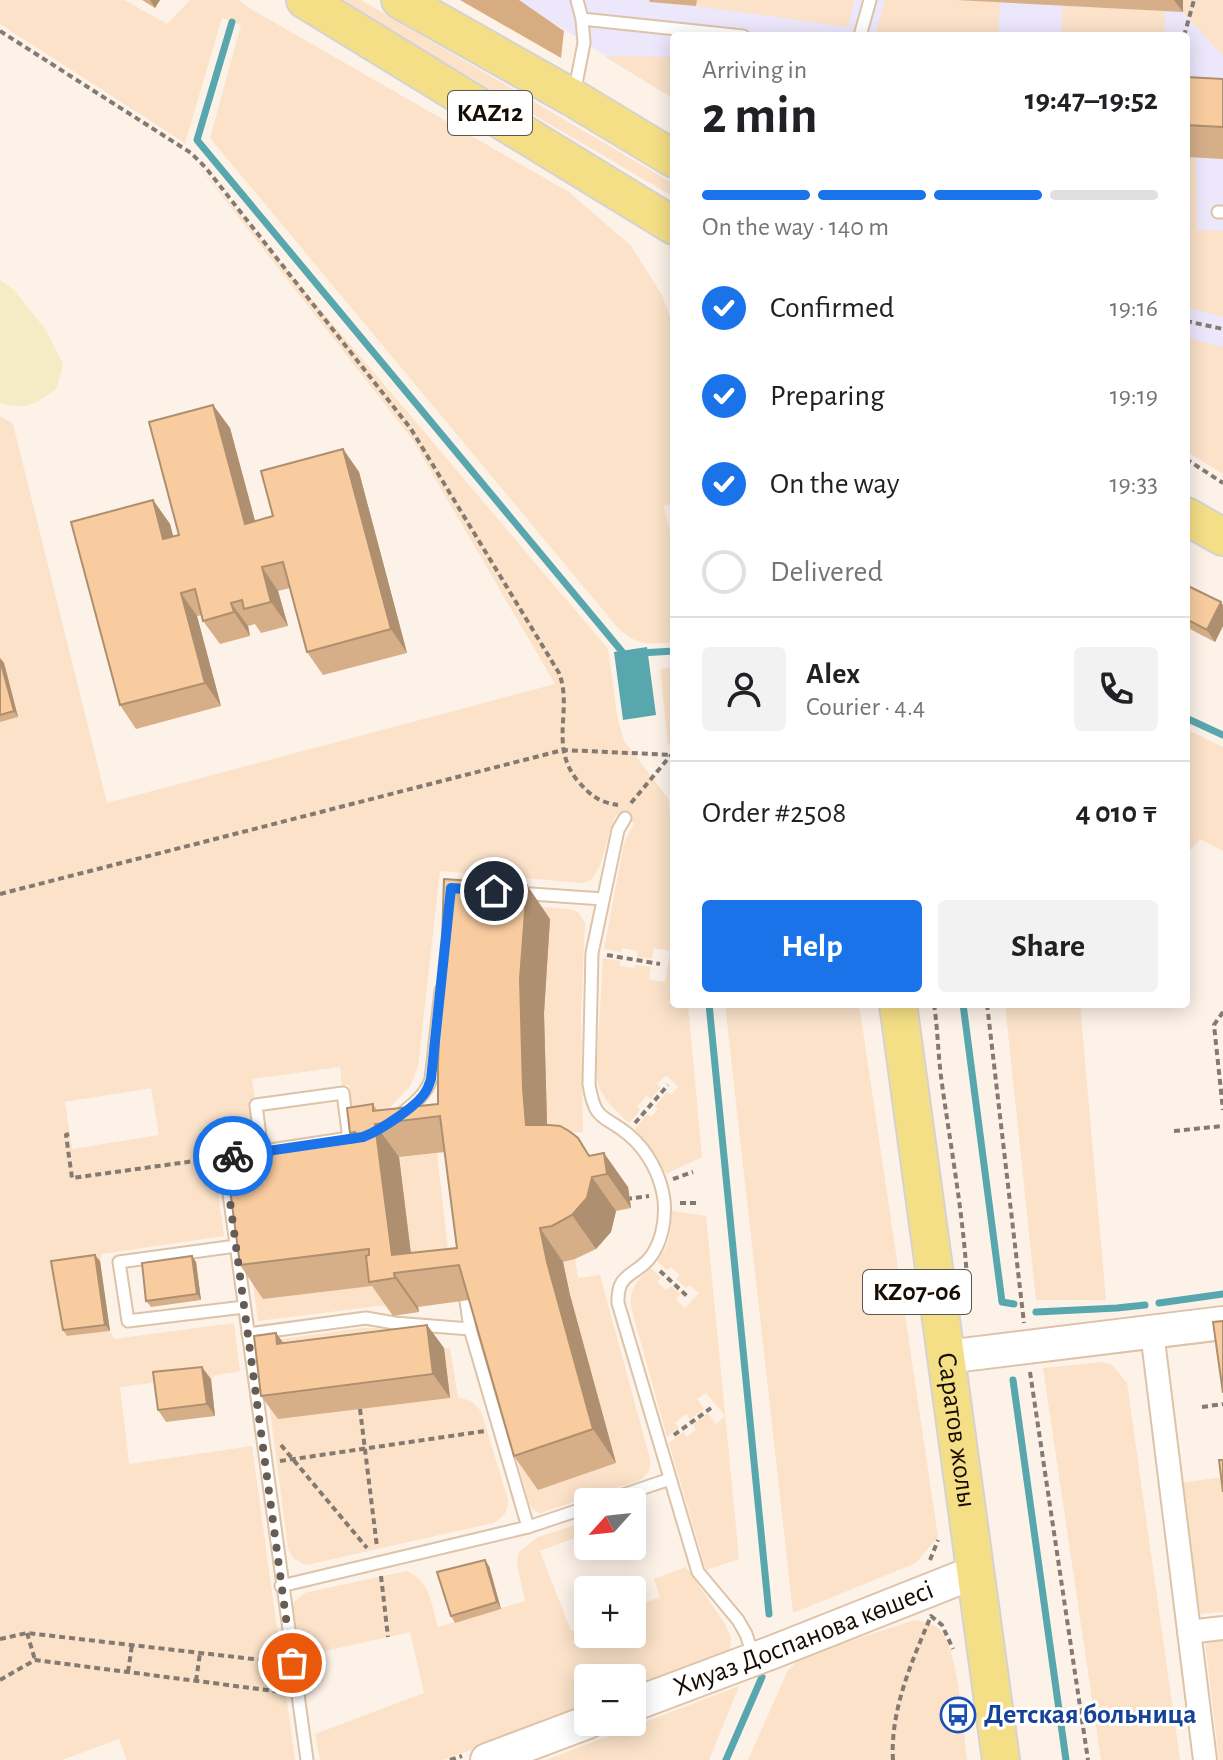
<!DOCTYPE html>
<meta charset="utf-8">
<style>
body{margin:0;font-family:"Alegreya Sans",sans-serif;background:#f2f2f2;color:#202124;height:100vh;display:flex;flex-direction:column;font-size:30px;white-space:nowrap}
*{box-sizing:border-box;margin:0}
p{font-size:26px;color:#757577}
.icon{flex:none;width:44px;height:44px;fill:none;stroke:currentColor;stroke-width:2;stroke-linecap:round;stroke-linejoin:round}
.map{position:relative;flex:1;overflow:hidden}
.details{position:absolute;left:670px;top:32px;width:520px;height:976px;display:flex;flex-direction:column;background:#fff;border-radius:8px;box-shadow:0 4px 20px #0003}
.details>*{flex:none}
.needle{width:52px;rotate:243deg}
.fabs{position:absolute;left:574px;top:1488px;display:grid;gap:16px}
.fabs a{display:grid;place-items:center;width:72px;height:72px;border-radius:8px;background:#fff;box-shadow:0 4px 20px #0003;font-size:40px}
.pin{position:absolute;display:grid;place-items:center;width:68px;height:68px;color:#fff;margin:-34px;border:4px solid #fff;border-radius:50%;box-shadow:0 2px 8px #0007}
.courier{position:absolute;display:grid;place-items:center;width:80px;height:80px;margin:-40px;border:6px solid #1a73e8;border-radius:50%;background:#fff;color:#222;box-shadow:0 2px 10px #0007}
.overview em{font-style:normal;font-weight:700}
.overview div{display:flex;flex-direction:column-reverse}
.overview{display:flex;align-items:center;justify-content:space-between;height:136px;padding:0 32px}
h1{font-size:52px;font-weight:700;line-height:60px}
.bar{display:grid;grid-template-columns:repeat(4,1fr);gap:12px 8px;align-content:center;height:96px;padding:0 32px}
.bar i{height:10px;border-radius:6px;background:#e0e0e0}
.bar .active{background:#1a73e8}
.bar p{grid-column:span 4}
.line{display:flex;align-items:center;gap:20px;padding:0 32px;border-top:2px solid #e0e0e0}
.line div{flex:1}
.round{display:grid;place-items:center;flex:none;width:84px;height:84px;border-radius:8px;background:#f2f2f2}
ol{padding:0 32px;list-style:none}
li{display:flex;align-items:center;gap:24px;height:88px}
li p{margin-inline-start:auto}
li .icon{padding:8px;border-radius:50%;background:#1a73e8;color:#fff;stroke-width:4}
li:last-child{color:#757577}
li i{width:44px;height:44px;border:4px solid #e0e0e0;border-radius:50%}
.cta{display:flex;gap:16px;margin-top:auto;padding:16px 32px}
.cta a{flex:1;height:92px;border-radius:8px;background:#1a73e8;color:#fff;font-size:32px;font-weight:700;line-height:92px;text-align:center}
.cta a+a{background:#f2f2f2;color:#202124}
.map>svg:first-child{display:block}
</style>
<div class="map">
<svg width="1223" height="1760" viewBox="0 0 1223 1760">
<rect width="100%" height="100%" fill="#fdf2e8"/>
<path fill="#ede7fc" d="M517,0H1223V474L1186,451V36H674V99Z"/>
<g fill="#fbe2c9" fill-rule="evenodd">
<path d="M0,0H124L167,24L190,0H238L251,9L569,192L631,246L662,295L674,328V503L664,506L674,550V642C647,644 640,647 618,628L210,138L241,25L222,18L185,143L0,24Z"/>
<path d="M338,0H361L674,184V197Z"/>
<path d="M697,0H854L848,27L696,6Z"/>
<path d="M885,0H956L1000,2L998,36H885L876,32Z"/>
<path d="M1183,0H1223V56L1183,12Z"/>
<path d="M1063,6L1165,11L1164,36H1061Z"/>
<path d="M604,56L674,57V99Z"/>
<path d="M1186,157L1196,158L1197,230L1223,231V317L1186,307Z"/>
<path d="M193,159L608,649L617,716L624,741L668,798L674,848V1004H688L702,1157L666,1174L656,1155L635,1129L647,1114L651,1117L658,1109L655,1106L667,1092L671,1095L678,1087L666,1075L657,1084L661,1087L651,1099L646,1096L637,1107L640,1110L629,1123C614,1109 599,1096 596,1075L603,958L620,961V966L634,968L636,965L651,967L649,979L665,982L670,951L654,948L652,959L637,957V951L622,948L621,952L604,949L624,843L634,823L617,814C607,832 604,863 594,876C590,881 589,881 583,883L440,871L418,1067L410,1086L379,1119L354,1130L349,1085L342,1086L340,1067L252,1079L255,1099L249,1101L254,1143L212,1150L224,1236L102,1254L100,1261L56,1267L68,1336L110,1331L114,1339L234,1323L240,1371L216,1375L211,1379L158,1382L120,1387L129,1464L252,1446L295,1760H127L119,1739L62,1760H0V416L13,424L107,803L555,684L412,439ZM151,1088L159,1135L72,1149L65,1102Z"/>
<path d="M1186,337L1223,347V474L1186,451Z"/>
<path d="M674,667V745H668L660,669Z"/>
<path d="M1186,729L1223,747V851L1200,839L1186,855Z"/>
<path d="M464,901L569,909L578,912L585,923L581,1016L583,1132L561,1133L550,1159L547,1123Z"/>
<path d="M725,1004H859L938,1537L916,1563L793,1613Z"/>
<path d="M1005,1004H1080L1106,1300H1036Z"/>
<path d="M437,1153L452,1285L416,1289L399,1157Z"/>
<path d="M237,1169L392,1283V1308L378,1306L258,1321Z"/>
<path d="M672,1211L706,1216L739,1559L706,1570L669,1443L683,1432L687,1437L696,1430L693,1424L708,1413L716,1424L725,1416L706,1393L697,1399L704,1409L690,1419L686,1414L675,1423L679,1428L667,1437L631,1307C629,1287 638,1281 650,1268L661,1277L657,1282L666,1290L671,1286L681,1294L676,1299L685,1308L699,1293L690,1285L686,1288L676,1279L680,1275L671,1267L667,1270L657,1261C671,1244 671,1233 672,1211Z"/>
<path d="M575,1259L578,1278L600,1275L650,1459C651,1470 649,1473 640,1480L541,1513C534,1512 532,1509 529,1503L482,1332L570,1295L563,1262Z"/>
<path d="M361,1328H377L429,1340L449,1398L444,1348H450L458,1397L471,1401L481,1411L508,1500C508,1512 504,1517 493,1523L306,1565L294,1559L288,1548L261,1342Z"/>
<path d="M1103,1362L1112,1365L1127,1383L1180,1760H1101L1043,1368Z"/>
<path d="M1223,1477V1612L1200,1614L1180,1483Z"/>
<path d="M588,1521V1533L540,1551L571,1631L588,1625V1634H632V1608L660,1597L654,1579L686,1567L725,1624L731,1638L730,1650L720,1658L632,1691V1678H588V1707L443,1760H320L315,1734L424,1693L410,1632L299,1657L292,1610L294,1602L304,1593L407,1571C431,1582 431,1604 438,1627L525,1601L517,1564L519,1552L538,1537Z"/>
<path d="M915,1620C925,1622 935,1624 942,1632C959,1655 963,1730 967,1760H748L788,1670L803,1656Z"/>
<path d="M1223,1638V1760H1219L1205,1641Z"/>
<path d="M739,1686L709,1760H546Z"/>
</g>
<path fill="#d7ac80" d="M460,0H519L564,31L561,58Z"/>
<path fill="#f5ebc5" d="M0,280L14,290L45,329L63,364L57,388C36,404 26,411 0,403Z"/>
<path fill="#59a7ae" d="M647,647L656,715L623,720L614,652Z"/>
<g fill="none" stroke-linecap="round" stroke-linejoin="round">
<g stroke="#59a7ae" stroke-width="7">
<path d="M232,22L197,140L624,654L625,658"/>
<path d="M640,653L674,651"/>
<path d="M1186,718L1223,735"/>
<path d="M709,1004L769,1614"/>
<path d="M963,1004L1002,1302L1014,1304"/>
<path d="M1159,1303L1223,1294"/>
<path d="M1036,1312L1117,1308L1145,1305"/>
<path d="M1013,1380L1066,1760"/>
<path d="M726,1760L762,1677"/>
</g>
<g stroke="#ddc3a8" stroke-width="15">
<g id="lane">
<path d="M582,19L743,36"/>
<path d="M860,36L870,0"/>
<path d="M574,94L584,43L582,19L577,0"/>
<path d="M1218,212H1223"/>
<path d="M625,818L618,830L592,953L589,1084C595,1123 604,1114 629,1135C648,1151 661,1176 664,1200C666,1220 662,1244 648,1260C632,1277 617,1274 618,1303L698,1572L738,1620L746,1634L754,1658"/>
<path d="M517,893L603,899"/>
<path d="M400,1115C413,1104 425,1096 431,1079L441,990"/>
<path d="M262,1152L256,1105L343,1093L349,1139"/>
<path d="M236,1246L119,1262L128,1321L244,1307"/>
<path d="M466,1301L470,1329L528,1527"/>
<path d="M248,1334L366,1318L394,1323L470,1329"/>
<path d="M602,1502L670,1479"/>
<path d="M281,1586L528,1527L588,1507"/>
<path d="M307,1760L224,1157L369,1135"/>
</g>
</g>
<g stroke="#ddc3a8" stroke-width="26">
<g id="street">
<path d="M1152,1332L1205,1760"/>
<path d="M1189,1632L1223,1628"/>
</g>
</g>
<g stroke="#ddc3a8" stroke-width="36">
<g id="secondary">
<path d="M946,1357L1223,1323"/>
<path id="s1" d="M632,1705L773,1652L975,1572"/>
<path d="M487,1760L588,1722"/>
</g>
</g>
<g stroke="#d5d3d2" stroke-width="40">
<g id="primary">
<path d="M305,0L674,226"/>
<path d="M400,0L573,98L674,159"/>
<path d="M1186,516L1223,537"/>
<path id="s2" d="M898,1004L1001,1760"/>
</g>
</g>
<g stroke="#847a71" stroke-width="4" stroke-dasharray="6 4" stroke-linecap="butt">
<path d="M0,31L191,153L206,168L411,429L559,673C573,709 549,745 577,780C590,795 598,802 618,805"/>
<path d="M1184,36L1194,0"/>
<path d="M1186,321L1223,329"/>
<path d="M1186,459L1223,483"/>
<path d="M631,803L671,755"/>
<path d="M0,894L563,750L674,755"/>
<path d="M607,955L660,964"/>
<path d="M934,1004C938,1031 938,1057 942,1084C951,1149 963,1213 967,1279"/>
<path d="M987,1004L1024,1323"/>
<path d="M1223,1012L1214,1025L1223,1110"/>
<path d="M635,1123L668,1085"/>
<path d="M1174,1131L1223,1126"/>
<path d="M69,1134L66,1135L72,1178L209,1159"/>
<path d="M673,1179L693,1172"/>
<path d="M626,1199L649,1196"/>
<path d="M680,1203H698"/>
<path d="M660,1271L687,1296"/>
<path d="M1030,1372L1088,1760"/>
<path d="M1202,1407L1223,1404"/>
<path d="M360,1409L377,1547"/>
<path d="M674,1435L711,1408"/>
<path d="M281,1445L367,1548"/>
<path d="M280,1461L485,1431"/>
<path d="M930,1560L938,1540"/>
<path d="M381,1576L388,1637"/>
<path d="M27,1633L35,1660"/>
<path d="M0,1639L27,1633L279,1662"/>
<path d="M128,1672L132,1645"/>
<path d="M0,1680L35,1660L282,1692"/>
<path d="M196,1681L200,1653"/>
<path d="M450,1760L462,1756"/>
<path d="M893,1760C890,1710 912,1661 931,1616L942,1625L953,1649"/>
</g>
<use href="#lane" stroke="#fff" stroke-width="11"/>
<use href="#street" stroke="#fff" stroke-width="22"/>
<use href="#secondary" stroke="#fff" stroke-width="32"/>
<use href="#primary" stroke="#f5df86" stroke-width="36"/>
</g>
<g fill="#d6af89" fill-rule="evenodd">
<path d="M142,0H160L155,8Z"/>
<path d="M649,0H697L696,6L650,2Z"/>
<path d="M956,0H1183V12Z"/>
<path d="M1186,77L1223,79V159L1186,157Z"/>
<path d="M213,405L230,428L255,521L273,516L343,449L359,472L407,653L323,675L307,652L290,588L278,591L288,626L261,633L255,624L248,626L250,636L220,644L203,621L202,615L197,616L221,706L136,729L120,705L153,500L170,524L173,536L179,535Z"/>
<path d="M1186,585L1223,605V626L1215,642L1186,627Z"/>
<path d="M0,658L4,663L18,717L0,722Z"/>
<path d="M550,919L544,1013L547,1125L590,1155L628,1187L631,1208L616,1211L611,1232L596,1249L575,1259L563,1262L570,1295L616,1463L538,1490L514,1456L469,1300L418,1307L419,1312L393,1316L372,1286L263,1299L240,1265L357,1142L350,1133L373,1104L377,1110L438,1104ZM445,1152L457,1248L411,1253L399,1157Z"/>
<path d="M192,1256L196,1262L201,1300L151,1307L146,1301Z"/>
<path d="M100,1261L110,1331L67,1336L63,1330Z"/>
<path d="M427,1325L444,1348L450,1398L278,1419L261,1396L276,1333L283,1343Z"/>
<path d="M211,1379L215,1416L166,1422L158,1410Z"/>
<path d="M489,1566L501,1609L455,1623L451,1616Z"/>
</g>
<g fill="#ae8f6f">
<path d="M150,0H160L155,8Z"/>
<path d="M1174,0H1183V12Z"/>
<path d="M213,405L230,428L262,547L245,524Z"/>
<path d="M343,449L359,472L407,653L391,629Z"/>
<path d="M153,500L170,524L180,562L163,539Z"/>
<path d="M262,567L278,591L288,626L271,602Z"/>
<path d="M181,593L197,616L221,706L205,683Z"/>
<path d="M1221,602L1223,605V626L1215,642L1207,630Z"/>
<path d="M231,603L248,626L250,636L234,612Z"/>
<path d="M0,658L4,663L18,717L14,711Z"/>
<path d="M527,885L550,919L544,1013L547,1123L550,1159L526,1125L523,1089L520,979Z"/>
<path d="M375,1124L399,1157L413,1271L392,1255Z"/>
<path d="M604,1153L628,1187L631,1208L607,1174Z"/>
<path d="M592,1177L616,1211L611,1232L596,1249L572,1215Z"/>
<path d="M540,1228L563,1262L570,1295L616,1463L593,1429L547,1262Z"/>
<path d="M95,1255L100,1261L110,1331L105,1325Z"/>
<path d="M192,1256L196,1262L201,1300L197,1294Z"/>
<path d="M394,1273L418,1307L419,1312L395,1278Z"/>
<path d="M427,1325L444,1348L450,1398L433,1374Z"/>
<path d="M276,1333L293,1356L277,1344Z"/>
<path d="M202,1367L211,1379L215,1416L207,1404Z"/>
<path d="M485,1560L489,1566L501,1609L497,1602Z"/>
</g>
<g fill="#f9cc9f" stroke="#ae8f6f" stroke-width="2" fill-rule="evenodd">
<path d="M1186,77L1223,79V127L1186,125Z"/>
<path d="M213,405L245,524L273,516L261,471L343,449L391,629L307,652L283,562L262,567L271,602L244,609L242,600L231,603L234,612L203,621L195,589L181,593L205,683L120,705L71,522L153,500L163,539L179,535L149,422Z"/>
<path d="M1186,585L1221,602L1207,630L1186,619Z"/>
<path d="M0,660L14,711L0,715Z"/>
<path d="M444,879L527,885L520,979L523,1089L526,1125H549L560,1126L569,1131L578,1138L589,1156L604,1153L607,1174L592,1177L587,1198L572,1215L552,1226L540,1228L547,1262L593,1429L514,1456L459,1265L394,1273L395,1278L369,1282L366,1256L369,1255V1249L240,1265L226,1159L357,1142L355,1132L350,1133L347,1108L373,1104V1111L438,1104V1067ZM440,1116L457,1248L392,1255L375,1124Z"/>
<path d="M95,1255L105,1325L63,1330L51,1261Z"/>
<path d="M192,1256L197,1294L146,1301L142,1263Z"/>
<path d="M1223,1321V1393L1213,1322Z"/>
<path d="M427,1325L433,1374L261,1396L254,1336L276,1333L277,1344Z"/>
<path d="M202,1367L207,1404L158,1410L153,1372Z"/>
<path d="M1219,1460H1223V1492Z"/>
<path d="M485,1560L497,1602L451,1616L437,1572Z"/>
</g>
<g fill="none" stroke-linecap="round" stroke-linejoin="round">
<path stroke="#665c54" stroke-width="8" stroke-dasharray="0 14.4" d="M233,1156L224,1157L292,1663"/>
<path stroke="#1a73e8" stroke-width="10" d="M233,1156L363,1137C379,1131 418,1106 426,1091C428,1088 430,1082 431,1079L451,888L494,891"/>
</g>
<defs>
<g id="bus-ring" transform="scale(1.8)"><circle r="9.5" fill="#fff" stroke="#1a4fb4" stroke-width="1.5"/><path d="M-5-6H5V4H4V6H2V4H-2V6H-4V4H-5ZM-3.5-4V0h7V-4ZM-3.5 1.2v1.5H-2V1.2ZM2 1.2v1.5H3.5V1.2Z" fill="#1a4fb4"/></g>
</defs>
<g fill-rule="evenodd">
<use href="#bus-ring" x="958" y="1715"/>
</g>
<g text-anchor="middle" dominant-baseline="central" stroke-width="6" stroke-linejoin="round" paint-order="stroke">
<g fill="#fff" stroke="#5b554f" stroke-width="2">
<rect x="448" y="91" width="84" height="44" rx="6"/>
<rect x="863" y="1270" width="108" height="44" rx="6"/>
</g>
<g font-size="26" font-weight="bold" fill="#150c04">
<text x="490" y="113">KAZ12</text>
<text x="917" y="1292">KZ07-06</text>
</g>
<g font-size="28" fill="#150c04" stroke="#fff">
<text stroke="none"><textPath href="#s2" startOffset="430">Саратов жолы</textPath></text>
<text stroke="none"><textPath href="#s1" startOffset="184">Хиуаз Доспанова көшесі</textPath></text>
</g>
<g font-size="28" font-weight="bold" fill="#164399" stroke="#fff" text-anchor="start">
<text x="984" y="1715">Детская больница</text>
</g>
</g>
</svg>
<div class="fabs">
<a><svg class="needle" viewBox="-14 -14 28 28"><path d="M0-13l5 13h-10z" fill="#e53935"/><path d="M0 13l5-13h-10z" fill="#757577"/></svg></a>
<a>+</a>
<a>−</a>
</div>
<div class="pin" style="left:292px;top:1663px;background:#ea580c"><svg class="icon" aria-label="bag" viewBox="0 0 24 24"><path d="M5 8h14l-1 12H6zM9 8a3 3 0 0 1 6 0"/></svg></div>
<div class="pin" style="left:494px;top:891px;background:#1f2937"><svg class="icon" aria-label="home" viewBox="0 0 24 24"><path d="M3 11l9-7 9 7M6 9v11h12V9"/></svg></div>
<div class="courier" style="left:233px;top:1156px"><svg class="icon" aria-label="bike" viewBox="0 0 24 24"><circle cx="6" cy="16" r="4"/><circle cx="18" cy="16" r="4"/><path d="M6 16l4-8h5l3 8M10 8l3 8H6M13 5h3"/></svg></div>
<section class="details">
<div class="overview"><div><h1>2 min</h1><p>Arriving in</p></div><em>19:47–19:52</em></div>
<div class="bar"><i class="active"></i><i class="active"></i><i class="active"></i><i></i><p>On the way · 140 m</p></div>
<ol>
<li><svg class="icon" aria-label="check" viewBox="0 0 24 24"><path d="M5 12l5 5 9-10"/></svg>Confirmed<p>19:16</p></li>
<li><svg class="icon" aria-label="check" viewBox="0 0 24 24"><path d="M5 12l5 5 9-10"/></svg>Preparing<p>19:19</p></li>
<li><svg class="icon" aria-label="check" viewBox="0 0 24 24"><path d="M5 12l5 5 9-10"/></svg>On the way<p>19:33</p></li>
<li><i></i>Delivered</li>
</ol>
<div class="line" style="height:144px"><a class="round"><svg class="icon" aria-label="person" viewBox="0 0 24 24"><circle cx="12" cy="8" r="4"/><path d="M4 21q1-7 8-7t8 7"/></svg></a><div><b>Alex</b><p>Courier · 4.4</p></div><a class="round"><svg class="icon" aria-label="phone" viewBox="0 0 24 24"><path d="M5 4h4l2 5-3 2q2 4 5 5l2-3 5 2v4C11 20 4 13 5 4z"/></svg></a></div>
<div class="line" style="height:104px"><div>Order #2508</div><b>4 010 ₸</b></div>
<div class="cta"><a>Help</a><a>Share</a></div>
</section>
</div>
